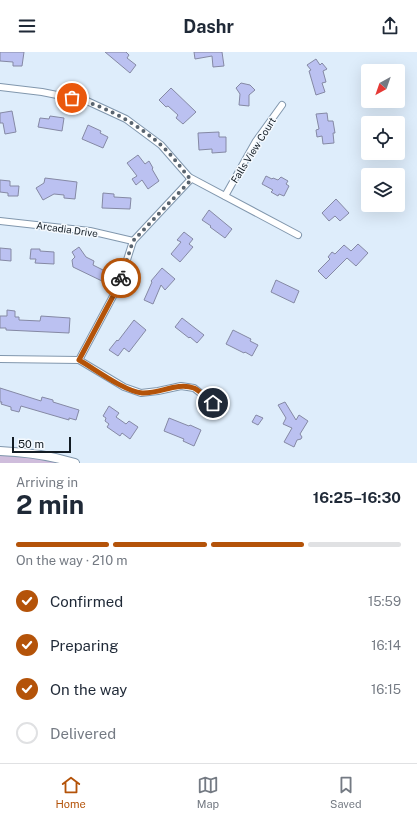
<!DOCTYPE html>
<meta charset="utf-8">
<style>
body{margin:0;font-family:"Public Sans",sans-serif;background:#f6f6f7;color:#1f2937;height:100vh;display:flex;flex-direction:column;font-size:15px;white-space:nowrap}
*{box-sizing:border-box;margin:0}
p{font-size:13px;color:#747a83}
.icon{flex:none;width:22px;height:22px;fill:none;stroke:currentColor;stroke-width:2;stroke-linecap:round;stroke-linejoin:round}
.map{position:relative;height:411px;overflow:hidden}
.sheet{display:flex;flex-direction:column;background:#fff;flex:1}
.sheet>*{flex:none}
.needle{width:26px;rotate:220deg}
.tools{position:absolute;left:361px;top:12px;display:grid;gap:8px}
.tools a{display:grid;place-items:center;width:44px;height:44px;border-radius:4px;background:#fff;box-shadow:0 4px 16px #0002;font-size:20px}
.scale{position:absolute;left:12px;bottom:10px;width:59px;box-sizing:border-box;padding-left:4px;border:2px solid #121b23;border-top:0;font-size:11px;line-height:14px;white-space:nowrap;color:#121b23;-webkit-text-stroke:3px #f4f9fe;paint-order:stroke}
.pin{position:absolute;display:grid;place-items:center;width:34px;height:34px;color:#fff;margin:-17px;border:2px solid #fff;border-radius:50%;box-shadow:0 1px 4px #0007}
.courier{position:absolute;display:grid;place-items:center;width:40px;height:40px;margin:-20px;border:3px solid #b45309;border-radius:50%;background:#fff;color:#222;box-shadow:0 1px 5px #0007}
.overview em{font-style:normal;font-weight:700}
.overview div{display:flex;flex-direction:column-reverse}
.overview{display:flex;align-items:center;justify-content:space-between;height:68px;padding:0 16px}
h1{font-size:26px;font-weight:700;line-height:30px}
.bar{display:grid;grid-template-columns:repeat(4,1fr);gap:6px 4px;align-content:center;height:48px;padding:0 16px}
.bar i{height:5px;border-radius:3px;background:#e0e1e3}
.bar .current{background:#b45309}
.bar p{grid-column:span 4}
ol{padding:0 16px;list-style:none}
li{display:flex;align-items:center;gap:12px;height:44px}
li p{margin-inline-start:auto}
li .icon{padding:4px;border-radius:50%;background:#b45309;color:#fff;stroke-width:4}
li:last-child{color:#747a83}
li i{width:22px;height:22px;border:2px solid #e0e1e3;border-radius:50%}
header{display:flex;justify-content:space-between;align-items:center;height:52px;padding:0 16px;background:#fff;font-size:18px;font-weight:700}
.tabs{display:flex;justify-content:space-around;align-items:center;height:56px;border-top:1px solid #e0e1e3;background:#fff;font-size:11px;color:#747a83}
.tabs a{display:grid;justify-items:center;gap:2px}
.tabs .current{color:#b45309}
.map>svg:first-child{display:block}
</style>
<header><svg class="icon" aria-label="menu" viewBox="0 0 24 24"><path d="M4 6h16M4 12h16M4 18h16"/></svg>Dashr<svg class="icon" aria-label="share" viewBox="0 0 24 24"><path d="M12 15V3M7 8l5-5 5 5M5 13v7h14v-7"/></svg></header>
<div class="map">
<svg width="417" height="411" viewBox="0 0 417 411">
<rect width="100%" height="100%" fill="#deedfb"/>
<path fill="#cfbddc" d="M0,400L69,411H0Z"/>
<g fill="#bbc1f1" stroke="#8589a4">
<path d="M0,0H24L22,14H13V10L0,9Z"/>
<path d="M105,0H126L129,3L127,6L136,13L130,21Z"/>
<path d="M194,0H222L224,14L213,15L212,4L195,7Z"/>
<path d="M316,7L320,13L322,11L327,17L323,19L326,30L322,31L325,40L316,43L309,19L311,18L307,13Z"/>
<path d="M241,31L250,33L255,38L249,43V54L239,53L240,42L236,36Z"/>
<path d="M171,36L196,60L183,72L176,66L178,63L168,54L166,55L159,48Z"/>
<path d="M12,59L16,80L5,82L3,71H0V61Z"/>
<path d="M327,61L328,69H333L335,81H333L334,91L323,92L322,84L317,85L316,78L319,77L316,62Z"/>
<path d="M50,64L64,66L62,79L38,75L40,66L49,67Z"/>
<path d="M88,73L101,79L100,81L108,85L103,96L82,87Z"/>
<path d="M219,80V85H226V100L212,101V97L199,98L198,81Z"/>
<path d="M138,103L145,112L149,109L153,116L152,117L159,129L148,137L142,128L136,133L132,127L137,124L127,111Z"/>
<path d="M266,124L272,127L273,126L278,128L281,125L288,129L286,132L289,134L284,144L279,142L278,144L271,140L273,138L262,132Z"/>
<path d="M45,126L77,130L75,147L64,146V143L54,142L43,148L36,136L44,131Z"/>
<path d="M0,128L10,129V134H19L18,144H8V141L0,140Z"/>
<path d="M103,141L114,142V145L131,146L130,157L102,156Z"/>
<path d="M336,147L349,161L340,169L335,164L329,169L322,161Z"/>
<path d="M209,158L232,177L225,186L210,175L211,174L202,168Z"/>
<path d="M184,180L193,187L189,192L193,195L180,210L171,202L181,190L177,188Z"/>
<path d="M358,192L368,201L356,214L347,206L326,227L318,219L330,207L328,205L332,200L335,202L344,193L351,199Z"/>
<path d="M79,195L86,205L94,209L93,213L107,220L102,229L73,215L72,208L75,205L72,200Z"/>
<path d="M0,196L11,197V209L0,208Z"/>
<path d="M31,197H40V199L54,200V212L35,211L36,207H30Z"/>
<path d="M162,216L175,227L165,238L161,233L153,252L144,248L152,230L151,229Z"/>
<path d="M276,228L299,239L294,251L271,240Z"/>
<path d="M7,258L15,259V265H19V268L40,269L41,264L70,266L69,281L6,278V276H0V264H7Z"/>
<path d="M182,266L204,283L197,291L190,285L189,286L175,275Z"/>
<path d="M134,268L146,278L129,300L124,296L118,304L109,298L117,288L118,289Z"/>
<path d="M233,278L251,287L250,289L258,293L252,304L245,300L244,301L226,292Z"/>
<path d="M0,336L41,349L42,345L53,348V350L79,358L76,368L69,366V368L21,354L19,360L11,358V355L1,352L2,350H0Z"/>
<path d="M285,350L296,368L299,363L308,369L300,382L302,385L301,387L297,388L294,395L284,390L292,376L283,372L286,366L278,353Z"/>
<path d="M109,354L119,361L116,365L126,372L129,369L138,375L130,387L122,381L120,384L107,375L109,372L105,369L106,366L103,364Z"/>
<path d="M256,363L263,366L258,373L252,370Z"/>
<path d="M169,366L189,374L190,373L201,378L194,394L183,389L184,387L164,379Z"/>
</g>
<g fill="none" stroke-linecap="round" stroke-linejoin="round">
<g stroke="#8197ad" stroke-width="8">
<g id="minor">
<path d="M0,35L42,40L87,49L126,67L161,93L189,125L298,183"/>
<path d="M225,144L256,89L282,53"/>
<path d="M0,169L90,179L133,189"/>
<path d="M0,307L79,308L124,335L141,341L158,339L181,334L194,336L213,351"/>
<path d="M79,308L119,233L133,189L191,127L189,125"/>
</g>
</g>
<g stroke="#8197ad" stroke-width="10">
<path id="tertiary" d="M0,399C25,400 52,404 75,411"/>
</g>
<use href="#minor" stroke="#fff" stroke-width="6"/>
<use href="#tertiary" stroke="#fff" stroke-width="8"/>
</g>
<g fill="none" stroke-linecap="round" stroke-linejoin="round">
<path stroke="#59646f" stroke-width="4" stroke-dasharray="0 7.2" d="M72,46C104,53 136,71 161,93C172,103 181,116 191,128L133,189L121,226"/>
<path stroke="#b45309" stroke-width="5" d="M121,226L119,233L79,308C95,317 124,339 142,341C160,342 176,330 194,336C200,339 207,346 213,351"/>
</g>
<g text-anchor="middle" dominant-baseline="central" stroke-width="3" stroke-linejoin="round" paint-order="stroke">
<g font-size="10" fill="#121b23" stroke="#f4f9fe">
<text transform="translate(253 98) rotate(-58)">Falls View Court</text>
<text transform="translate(67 177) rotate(8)">Arcadia Drive</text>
</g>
</g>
</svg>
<div class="tools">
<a><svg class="needle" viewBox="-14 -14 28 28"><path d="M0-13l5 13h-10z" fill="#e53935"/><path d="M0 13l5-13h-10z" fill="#747a83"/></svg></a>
<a><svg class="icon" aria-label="locate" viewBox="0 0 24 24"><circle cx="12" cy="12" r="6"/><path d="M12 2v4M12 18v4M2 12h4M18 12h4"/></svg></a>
<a><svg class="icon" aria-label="layers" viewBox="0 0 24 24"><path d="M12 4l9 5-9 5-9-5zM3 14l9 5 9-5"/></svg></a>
</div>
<div class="scale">50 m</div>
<div class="pin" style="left:72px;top:46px;background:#ea580c"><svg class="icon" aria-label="bag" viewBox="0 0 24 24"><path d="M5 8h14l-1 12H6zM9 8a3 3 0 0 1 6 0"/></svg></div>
<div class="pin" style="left:213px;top:351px;background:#1f2937"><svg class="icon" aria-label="home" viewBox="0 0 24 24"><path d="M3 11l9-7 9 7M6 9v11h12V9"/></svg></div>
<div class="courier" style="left:121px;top:226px"><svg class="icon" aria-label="bike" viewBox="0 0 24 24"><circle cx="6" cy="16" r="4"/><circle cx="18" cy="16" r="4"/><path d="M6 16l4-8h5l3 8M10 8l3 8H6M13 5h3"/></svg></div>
</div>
<section class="sheet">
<div class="overview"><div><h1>2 min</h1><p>Arriving in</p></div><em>16:25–16:30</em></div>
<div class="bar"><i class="current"></i><i class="current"></i><i class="current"></i><i></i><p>On the way · 210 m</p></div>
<ol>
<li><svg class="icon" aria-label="check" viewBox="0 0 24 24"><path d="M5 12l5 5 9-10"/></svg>Confirmed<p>15:59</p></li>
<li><svg class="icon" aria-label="check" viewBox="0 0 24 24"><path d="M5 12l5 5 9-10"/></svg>Preparing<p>16:14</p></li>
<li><svg class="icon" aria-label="check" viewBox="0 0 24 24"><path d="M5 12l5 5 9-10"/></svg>On the way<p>16:15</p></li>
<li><i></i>Delivered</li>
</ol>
</section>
<nav class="tabs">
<a class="current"><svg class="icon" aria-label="home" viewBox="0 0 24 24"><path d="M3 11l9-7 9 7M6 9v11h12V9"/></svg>Home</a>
<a><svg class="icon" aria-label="map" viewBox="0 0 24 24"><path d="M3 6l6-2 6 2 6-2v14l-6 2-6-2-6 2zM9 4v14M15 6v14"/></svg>Map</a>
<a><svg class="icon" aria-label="saved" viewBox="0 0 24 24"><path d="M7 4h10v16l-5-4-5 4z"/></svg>Saved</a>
</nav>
